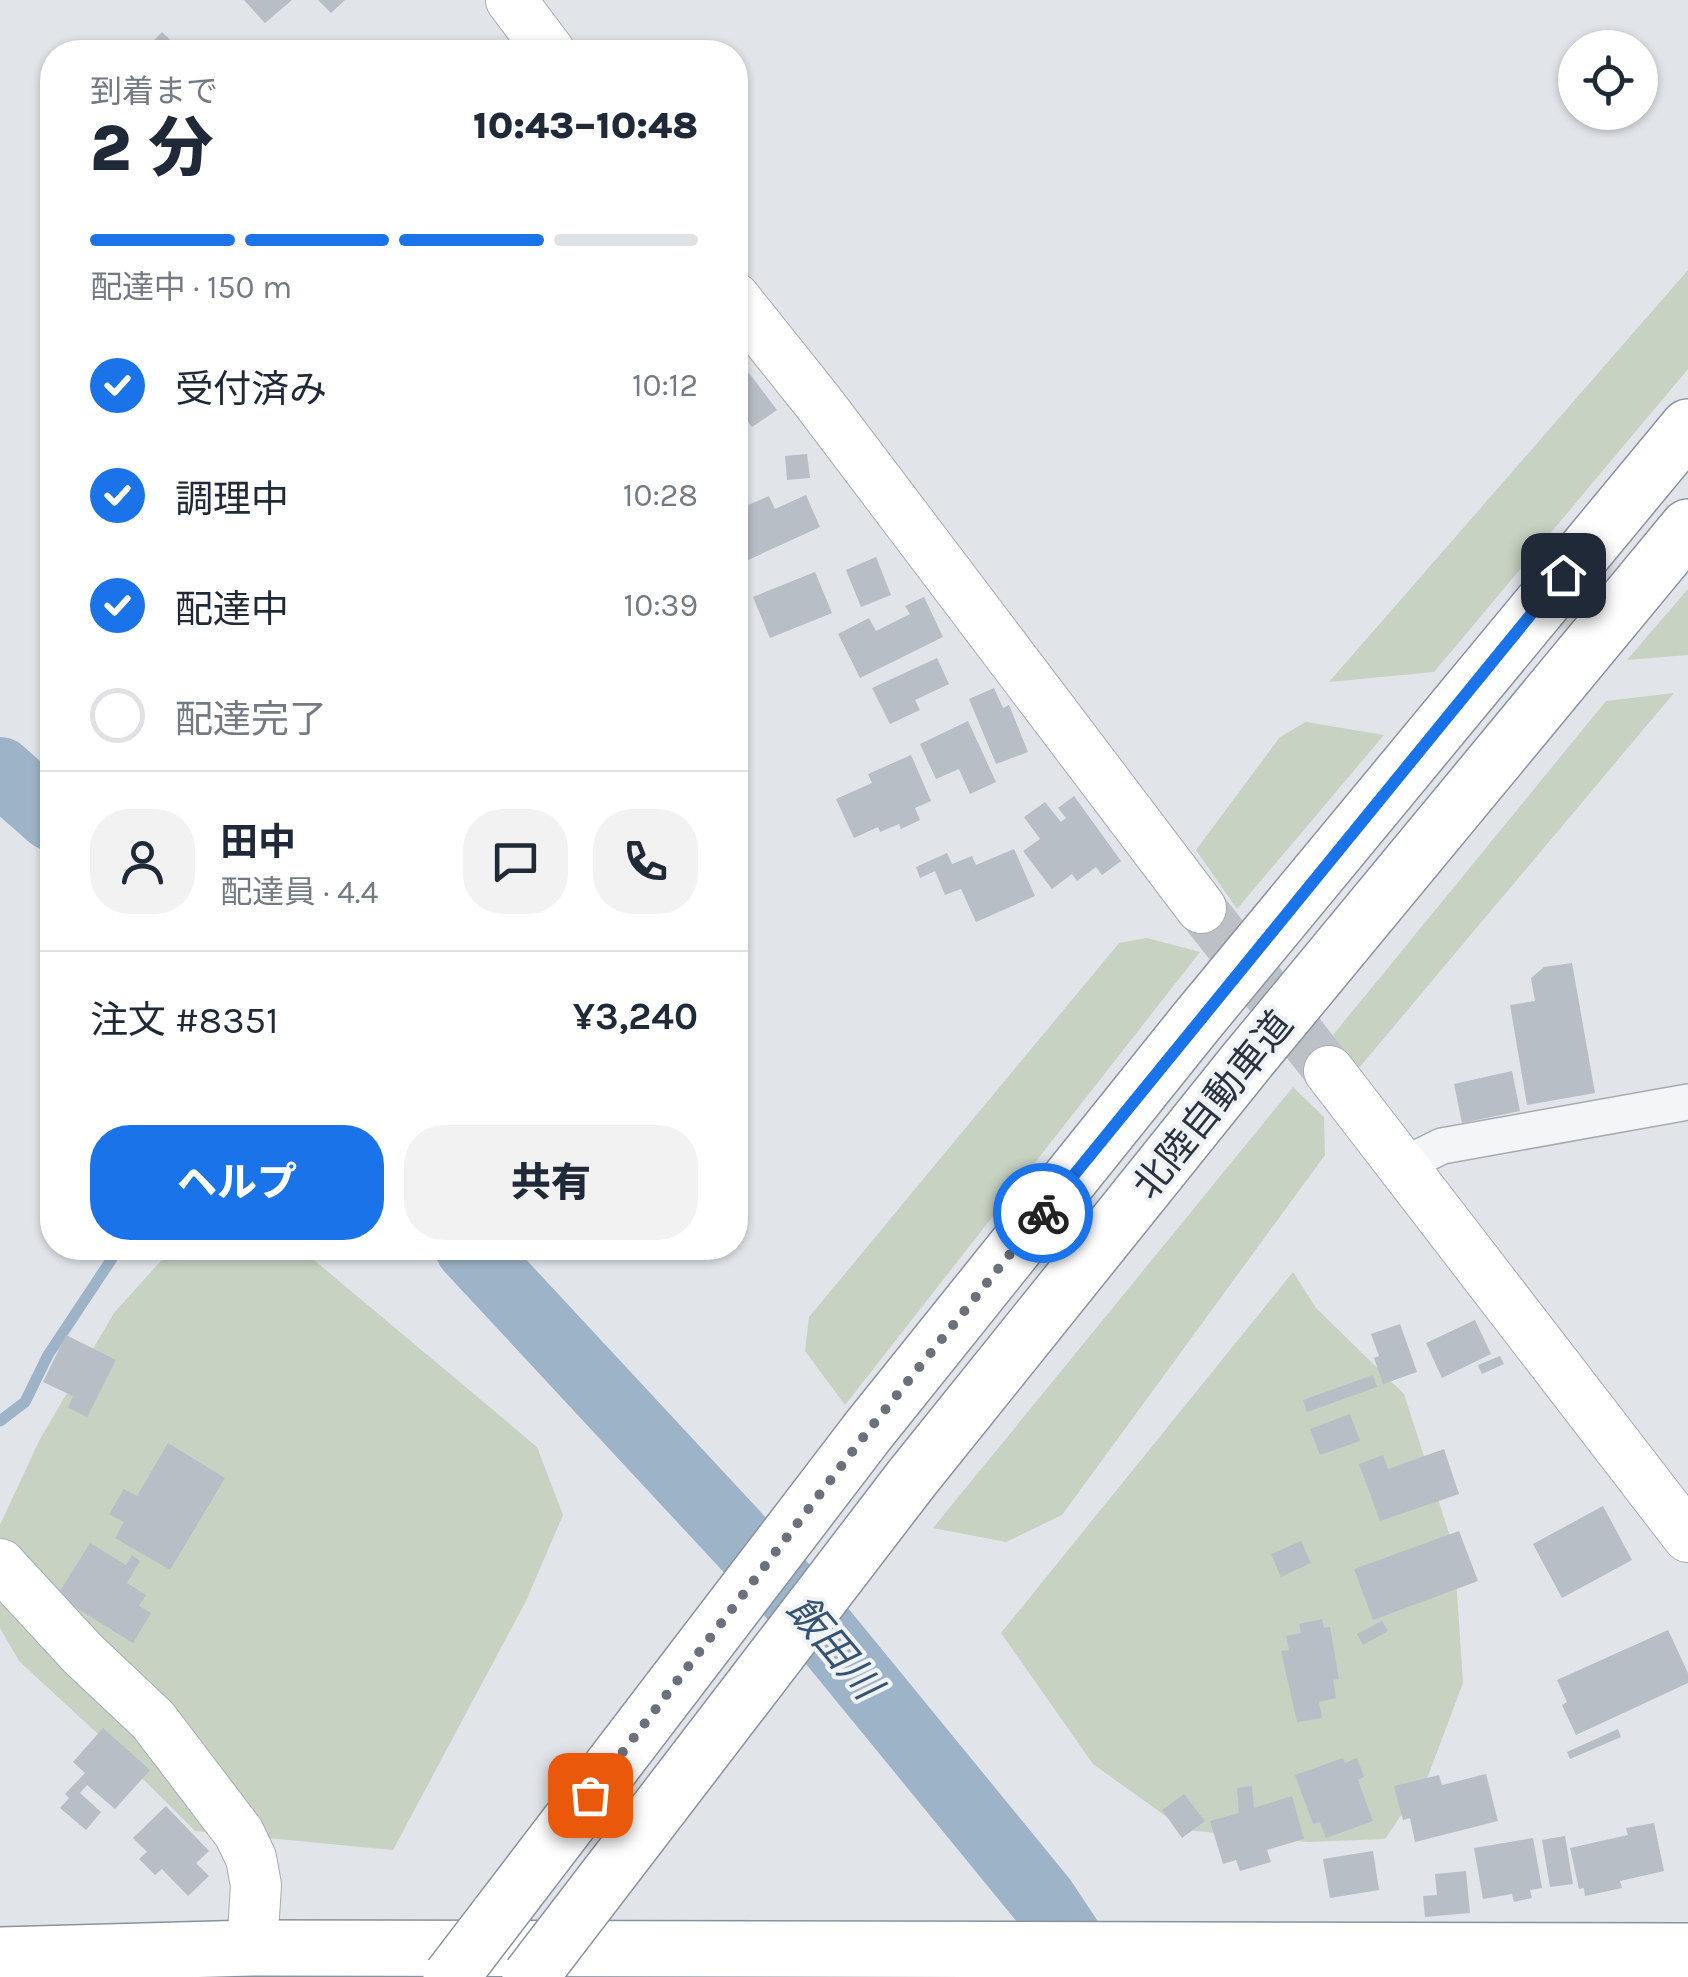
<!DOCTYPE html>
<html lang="ja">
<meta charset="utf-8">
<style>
body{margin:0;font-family:Karla,"Noto Sans JP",sans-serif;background:#f2f2f3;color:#1f2937;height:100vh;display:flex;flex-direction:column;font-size:38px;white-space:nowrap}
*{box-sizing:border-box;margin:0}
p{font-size:32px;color:#747a83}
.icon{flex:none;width:55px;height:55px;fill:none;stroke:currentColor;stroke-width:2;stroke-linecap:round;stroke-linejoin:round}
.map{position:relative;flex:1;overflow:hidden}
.sheet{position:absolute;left:40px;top:40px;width:708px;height:1220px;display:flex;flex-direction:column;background:#fff;border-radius:40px;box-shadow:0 2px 8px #0004}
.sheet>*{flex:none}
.tools{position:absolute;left:1558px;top:30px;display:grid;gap:20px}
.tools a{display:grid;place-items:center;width:100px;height:100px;border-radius:50%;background:#fff;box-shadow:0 2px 8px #0004;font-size:50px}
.pin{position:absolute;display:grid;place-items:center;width:85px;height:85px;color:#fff;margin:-42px;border-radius:20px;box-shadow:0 5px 15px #0006}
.courier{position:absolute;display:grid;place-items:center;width:100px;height:100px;margin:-50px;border:8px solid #1a73e8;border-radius:50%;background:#fff;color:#222;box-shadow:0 2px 12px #0007}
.head em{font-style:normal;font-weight:800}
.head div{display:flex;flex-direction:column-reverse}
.head{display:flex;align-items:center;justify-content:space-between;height:170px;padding:0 50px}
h1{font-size:65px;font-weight:800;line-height:75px}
.bar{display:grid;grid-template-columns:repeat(4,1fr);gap:15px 10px;align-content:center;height:120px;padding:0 50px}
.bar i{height:12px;border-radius:8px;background:#e0e1e3}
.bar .selected{background:#1a73e8}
.bar p{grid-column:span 4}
.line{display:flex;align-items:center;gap:25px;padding:0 50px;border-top:2px solid #e0e1e3}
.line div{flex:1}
.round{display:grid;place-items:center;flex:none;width:105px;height:105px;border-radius:40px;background:#f2f2f3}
ol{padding:0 50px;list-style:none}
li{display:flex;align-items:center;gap:30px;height:110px}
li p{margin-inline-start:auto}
li .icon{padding:10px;border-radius:50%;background:#1a73e8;color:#fff;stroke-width:4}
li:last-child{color:#747a83}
li i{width:55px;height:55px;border:5px solid #e0e1e3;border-radius:50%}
.primary-button{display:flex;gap:20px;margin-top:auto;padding:20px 50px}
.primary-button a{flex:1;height:115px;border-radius:40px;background:#1a73e8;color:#fff;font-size:40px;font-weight:800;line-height:115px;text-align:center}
.primary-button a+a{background:#f2f2f3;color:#1f2937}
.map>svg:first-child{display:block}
</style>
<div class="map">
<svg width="1688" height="1977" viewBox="0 0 1688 1977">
<rect width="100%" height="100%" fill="#e1e4e9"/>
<g fill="#c7d2c2">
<path d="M1688,270V369L1434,672L1329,682Z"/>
<path d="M1688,589V655L1627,660Z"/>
<path d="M1674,693L1358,1069L1333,1035L1606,701Z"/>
<path d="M1306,722L1384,735L1237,909L1196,850L1280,737Z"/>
<path d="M1147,938L1200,952L845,1405L805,1351L809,1317L1119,943Z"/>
<path d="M1293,1087L1324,1117L1325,1155L1062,1515L1006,1542L933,1528Z"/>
<path d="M186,1248H279L308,1255L537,1447L563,1515L526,1601L393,1850L195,1831L98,1734L19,1661L0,1628V1525L40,1439L114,1313L167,1254Z"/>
<path d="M1293,1272L1316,1308L1404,1394L1454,1549L1463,1683L1428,1776L1385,1839L1308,1842L1185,1830L1093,1764L1001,1633Z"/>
</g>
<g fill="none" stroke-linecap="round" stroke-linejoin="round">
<path stroke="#9db3c7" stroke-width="11" d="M0,1421L25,1402L48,1355L119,1248"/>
<g stroke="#9db3c7" stroke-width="68">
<path d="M0,771L52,817"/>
<path d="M469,1248L809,1614L1043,1900L1094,1977"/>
</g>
</g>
<g fill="#b8bec5">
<path d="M244,0H292L265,23Z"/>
<path d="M318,0H345L331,13Z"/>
<path d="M162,32L183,52H143Z"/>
<path d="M749,373L777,410L752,427L735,405V383Z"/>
<path d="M807,454L810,478L787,480L785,456Z"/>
<path d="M806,495L820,527L735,566V501L739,509L769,496L775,509Z"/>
<path d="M876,557L891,595L861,607L846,570Z"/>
<path d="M815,572L832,613L770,638L753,597Z"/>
<path d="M924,597L943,637L860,678L838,634L869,618L876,631L910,614L905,606Z"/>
<path d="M937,658L949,684L915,700L920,710L890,724L872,688Z"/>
<path d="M994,688L1003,708L1009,705L1028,752L996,764L969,699Z"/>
<path d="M968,721L996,782L970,794L959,769L936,779L920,744Z"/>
<path d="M911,755L931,801L915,808L920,820L901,829L899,824L880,832L878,827L854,838L836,799L872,783L868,774Z"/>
<path d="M1074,796L1121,861L1102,875L1096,867L1077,881L1072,874L1052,889L1023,851L1040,839L1024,817L1045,802L1061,822L1066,818L1058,808Z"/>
<path d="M1014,849L1035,896L976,922L961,889L945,895L935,871L920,878L916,867L947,853L952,864L972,856L976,865Z"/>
<path d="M1572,963L1595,1093L1527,1105L1510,1005L1535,1001L1531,978L1544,967Z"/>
<path d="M1512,1071L1520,1111L1462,1123L1454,1084Z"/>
<path d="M1475,1320L1491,1354L1442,1378L1426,1343Z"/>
<path d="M1400,1324L1417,1372L1383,1384L1374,1358L1379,1356L1371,1334Z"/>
<path d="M66,1335L116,1360L87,1417L68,1408L73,1396L43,1382Z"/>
<path d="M1500,1356L1504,1364L1482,1374L1478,1365Z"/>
<path d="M1373,1375L1377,1387L1307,1412L1303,1400Z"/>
<path d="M1350,1414L1360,1441L1320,1455L1310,1429Z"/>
<path d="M168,1443L225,1478L170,1570L115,1538L124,1522L109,1514L124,1489L137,1496Z"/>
<path d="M1444,1449L1459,1494L1380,1521L1359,1464L1383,1455L1388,1469Z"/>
<path d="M1603,1506L1632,1560L1562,1598L1533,1544Z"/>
<path d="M1459,1531L1478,1581L1373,1620L1354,1569Z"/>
<path d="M1301,1541L1311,1563L1281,1577L1271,1554Z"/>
<path d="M90,1543L126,1565L132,1555L140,1561L127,1583L146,1595L139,1606L151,1613L133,1643L57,1596Z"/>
<path d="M1322,1619L1324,1628L1330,1627L1339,1679L1333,1680L1336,1698L1319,1702L1322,1718L1297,1722L1281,1651L1289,1650L1286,1636L1301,1633L1299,1624Z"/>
<path d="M1382,1621L1388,1631L1363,1645L1357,1634Z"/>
<path d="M1668,1630L1688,1673V1683L1576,1735L1562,1705L1567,1702L1557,1680Z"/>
<path d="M103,1728L150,1770L115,1809L87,1785L80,1793L101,1812L86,1830L60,1808L69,1798L65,1794L85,1773L73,1762Z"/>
<path d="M1618,1729L1621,1737L1570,1759L1567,1752Z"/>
<path d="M1343,1758L1345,1763L1357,1758L1364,1777L1358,1780L1373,1821L1326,1838L1320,1822L1313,1824L1295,1775Z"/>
<path d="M1486,1774L1498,1821L1415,1842L1410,1818L1403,1820L1394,1786L1439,1775L1442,1785Z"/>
<path d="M1252,1786L1254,1808L1292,1796L1304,1839L1267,1850L1271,1862L1240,1871L1236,1860L1223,1864L1210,1821L1239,1813L1237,1788Z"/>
<path d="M1184,1794L1205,1821L1182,1838L1162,1810Z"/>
<path d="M166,1806L209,1851L196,1863L209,1876L188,1896L162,1869L155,1875L139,1859L147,1852L133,1838Z"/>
<path d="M1654,1823L1664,1871L1620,1881L1622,1888L1585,1896L1584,1888L1579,1889L1570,1848L1628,1835L1626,1828Z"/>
<path d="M1565,1836L1573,1884L1550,1887L1542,1840Z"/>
<path d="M1533,1838L1542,1888L1530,1890L1532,1898L1514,1902L1512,1894L1483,1899L1474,1848Z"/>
<path d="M1373,1851L1379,1890L1330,1898L1323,1859Z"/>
<path d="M1466,1871L1470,1913L1425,1917L1423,1896L1437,1895L1435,1874Z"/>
</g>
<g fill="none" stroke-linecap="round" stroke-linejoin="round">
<path stroke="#bcc1c7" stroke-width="50" stroke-dasharray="50 25" stroke-linecap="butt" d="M1201,908L1329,1071"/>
<g stroke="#a6abb3" stroke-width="38">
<path id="street" d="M1401,1166L1442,1146L1688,1102"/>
</g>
<g stroke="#a6abb3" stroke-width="52">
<g id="secondary">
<path d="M511,0L550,52"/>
<path d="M735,298L818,402L1201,908"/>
<path d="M1329,1071L1688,1537"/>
<path d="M0,1564L83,1654L153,1720L239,1833L251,1858L256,1885L252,1948"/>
</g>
</g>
<g stroke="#89929f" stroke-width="58">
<g id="highway">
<path d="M868,1431L1196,1022L1688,427"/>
<path d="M912,1478L1246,1062L1688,527"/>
<path d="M0,1955L252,1948L1688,1951"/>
</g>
</g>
<use href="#street" stroke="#f3f5f7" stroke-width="35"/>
<use href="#secondary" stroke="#fff" stroke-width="50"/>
<use href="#highway" stroke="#fff" stroke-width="55"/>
<g stroke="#89929f" stroke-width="58" stroke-linecap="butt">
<g id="highway-bridge">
<path d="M451,1977L868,1431"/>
<path d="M530,1977L912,1478"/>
</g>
</g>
<use href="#highway-bridge" stroke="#fff" stroke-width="55"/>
</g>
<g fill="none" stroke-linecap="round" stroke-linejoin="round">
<path stroke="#6a717b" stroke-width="10" stroke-dasharray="0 18" d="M590,1795L868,1431L1043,1213"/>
<path stroke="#1a73e8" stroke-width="12" d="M1043,1213L1563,575"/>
</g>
<g text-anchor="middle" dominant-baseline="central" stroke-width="8" stroke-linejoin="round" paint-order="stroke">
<g font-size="38" fill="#2a3340" stroke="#f0f3f6">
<text transform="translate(1213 1105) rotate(-51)">北陸自動車道</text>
</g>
<g font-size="40" font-style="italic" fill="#365372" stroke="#f0f3f6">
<text transform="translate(834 1647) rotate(50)">飯田川</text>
</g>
</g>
</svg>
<div class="tools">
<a><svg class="icon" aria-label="locate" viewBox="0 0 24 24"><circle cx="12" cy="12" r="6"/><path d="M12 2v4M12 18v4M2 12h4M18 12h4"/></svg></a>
</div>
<div class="pin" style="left:590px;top:1795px;background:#ea580c"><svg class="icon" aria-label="bag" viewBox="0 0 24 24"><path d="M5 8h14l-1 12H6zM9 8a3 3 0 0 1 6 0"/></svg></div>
<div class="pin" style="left:1563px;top:575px;background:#1f2937"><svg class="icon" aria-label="home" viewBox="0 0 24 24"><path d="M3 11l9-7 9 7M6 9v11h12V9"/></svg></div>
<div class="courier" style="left:1043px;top:1213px"><svg class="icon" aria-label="bike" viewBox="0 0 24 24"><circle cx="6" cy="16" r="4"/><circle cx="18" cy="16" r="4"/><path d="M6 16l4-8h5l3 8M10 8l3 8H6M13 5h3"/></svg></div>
<section class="sheet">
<div class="head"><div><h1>2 分</h1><p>到着まで</p></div><em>10:43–10:48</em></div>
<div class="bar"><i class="selected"></i><i class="selected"></i><i class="selected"></i><i></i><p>配達中 · 150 m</p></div>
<ol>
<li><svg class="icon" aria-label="check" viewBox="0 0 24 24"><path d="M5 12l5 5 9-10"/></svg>受付済み<p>10:12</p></li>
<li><svg class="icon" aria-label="check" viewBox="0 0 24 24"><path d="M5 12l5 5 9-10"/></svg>調理中<p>10:28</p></li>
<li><svg class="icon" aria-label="check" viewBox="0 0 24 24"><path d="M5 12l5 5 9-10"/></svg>配達中<p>10:39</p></li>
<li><i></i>配達完了</li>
</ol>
<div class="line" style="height:180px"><a class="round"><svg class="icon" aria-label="person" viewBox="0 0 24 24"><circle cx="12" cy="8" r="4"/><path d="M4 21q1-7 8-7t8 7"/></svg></a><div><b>田中</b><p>配達員 · 4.4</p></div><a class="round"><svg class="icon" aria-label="chat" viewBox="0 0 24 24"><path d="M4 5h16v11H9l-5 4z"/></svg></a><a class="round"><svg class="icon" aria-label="phone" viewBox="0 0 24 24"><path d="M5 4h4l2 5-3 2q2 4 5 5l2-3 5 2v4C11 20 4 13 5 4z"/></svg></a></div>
<div class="line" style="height:130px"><div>注文 #8351</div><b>¥3,240</b></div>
<div class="primary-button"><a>ヘルプ</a><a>共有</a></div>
</section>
</div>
